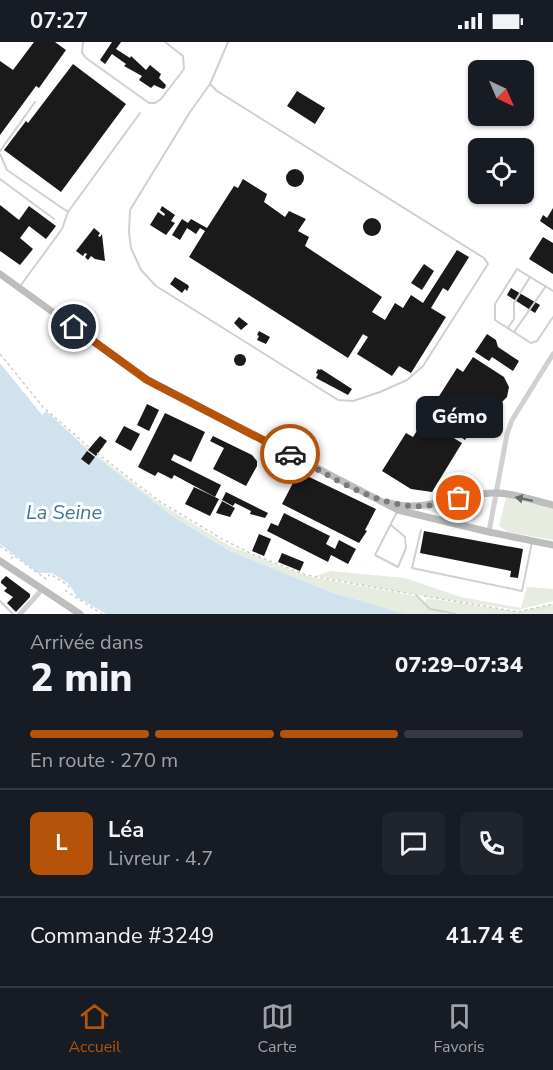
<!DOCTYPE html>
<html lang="fr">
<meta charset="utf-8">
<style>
body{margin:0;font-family:"Nunito Sans",sans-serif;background:#20242c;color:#f1f3f6;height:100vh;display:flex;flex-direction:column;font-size:22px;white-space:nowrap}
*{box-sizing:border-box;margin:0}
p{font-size:20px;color:#9ea1a6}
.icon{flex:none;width:33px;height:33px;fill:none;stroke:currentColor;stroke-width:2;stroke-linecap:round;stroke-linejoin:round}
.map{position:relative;height:572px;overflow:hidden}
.sheet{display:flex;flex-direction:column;background:#171b24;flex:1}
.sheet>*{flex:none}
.needle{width:39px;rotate:136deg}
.fabs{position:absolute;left:468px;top:18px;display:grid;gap:12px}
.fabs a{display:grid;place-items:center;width:66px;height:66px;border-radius:9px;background:#171b24;box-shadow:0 2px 4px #0004;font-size:30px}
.pin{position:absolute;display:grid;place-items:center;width:51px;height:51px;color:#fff;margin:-26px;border:3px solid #fff;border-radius:50%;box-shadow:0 2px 6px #0007}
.courier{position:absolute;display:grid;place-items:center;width:60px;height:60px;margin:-30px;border:4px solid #b45309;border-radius:50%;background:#fff;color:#222;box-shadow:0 2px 8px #0007}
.bubble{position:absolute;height:42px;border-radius:9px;background:#171b24;box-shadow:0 2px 4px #0004;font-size:20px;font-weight:800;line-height:42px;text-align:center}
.summary em{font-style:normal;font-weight:800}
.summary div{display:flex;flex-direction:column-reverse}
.summary{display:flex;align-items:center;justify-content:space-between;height:102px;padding:0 30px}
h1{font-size:39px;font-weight:800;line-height:45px}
.bar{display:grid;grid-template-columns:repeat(4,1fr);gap:9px 6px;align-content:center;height:72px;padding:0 30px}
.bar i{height:8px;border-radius:4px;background:#363941}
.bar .on{background:#b45309}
.bar p{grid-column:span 4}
.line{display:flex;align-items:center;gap:15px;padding:0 30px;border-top:2px solid #363941}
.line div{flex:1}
.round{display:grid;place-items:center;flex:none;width:63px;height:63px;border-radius:9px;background:#20242c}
.status{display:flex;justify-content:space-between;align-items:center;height:42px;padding:0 30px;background:#171b24;direction:ltr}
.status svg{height:16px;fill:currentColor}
.tabs{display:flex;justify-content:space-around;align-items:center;height:84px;border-top:2px solid #363941;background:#171b24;font-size:16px;color:#9ea1a6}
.tabs a{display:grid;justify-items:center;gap:3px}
.tabs .on{color:#b45309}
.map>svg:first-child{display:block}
</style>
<div class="status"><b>07:27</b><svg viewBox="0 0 49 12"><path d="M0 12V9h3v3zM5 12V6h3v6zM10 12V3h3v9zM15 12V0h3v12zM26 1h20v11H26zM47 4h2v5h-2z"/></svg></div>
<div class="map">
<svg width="553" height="572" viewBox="0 0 553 572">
<rect width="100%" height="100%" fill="#fff"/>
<g fill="#e6ecdf">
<path d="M80,400L158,460L230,504L306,534L415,554L428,566L425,561L427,556L518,570L553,562V572H462L436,568L447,572H405L395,570L333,551L230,509L172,474L80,402Z"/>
<path d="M506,455L553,466V498L508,490L499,484Z"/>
<path d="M482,456L485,457L482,473L472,479L421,467Z"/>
<path d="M331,529L405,536L461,555L521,566L527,545L553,547V559L518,568L416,553L316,534Z"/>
</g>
<path fill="#cfe2ee" d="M0,321L42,373L46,369L80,400V402L172,474L230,509L333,551L405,572H106L77,555L69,542L52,531H38L0,502Z"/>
<g fill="#1a1a1a">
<path d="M34,0H55L66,8L39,46L36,44L0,93V19L13,28Z"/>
<path d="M112,0H121L116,7L130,16L131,14L146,28L150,23L161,32L159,36L166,43L165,46L163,47L154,43L151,46L139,38L142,34L124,24L126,22L112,12L105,22L100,18Z"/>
<path d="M73,22L126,62L61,150L4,108L26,79L28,81Z"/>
<path d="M297,49L325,66L315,82L287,64Z"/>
<circle cx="295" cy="136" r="9"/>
<path d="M243,137L267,152L264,160L285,175L289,169L306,177L298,189L309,195L305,204L382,255L372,270L385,278L395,261L403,266L411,253L423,261L457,208L469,215L448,249L443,246L431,266L446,275L411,331L399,324L392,334L357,312L368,295L363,292L348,316L189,215L205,189L200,186L196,192L187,186L180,198L172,193L182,177L188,181L191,177L207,186L234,144L238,146Z"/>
<path d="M0,163L19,178L29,164L56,184L46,197L29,184L20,196L33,207L20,223L0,209Z"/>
<path d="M162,164L175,173L171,179L175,181L166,193L150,183L158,170L164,174L165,172L160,168Z"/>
<path d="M553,166V188L540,179L543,173L547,176Z"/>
<circle cx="372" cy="185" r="9"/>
<path d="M94,186L100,191L98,194L100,195L102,192L105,219L95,217L91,214L88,218L85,215L87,212L85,211L83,214L76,209Z"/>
<path d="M543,195L553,201V232L529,217Z"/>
<path d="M424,222L434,229L422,248L411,241Z"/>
<path d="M175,235L188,243L189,245L187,249L185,247L182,251L170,242Z"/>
<path d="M511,246L540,263L535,271L507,253Z"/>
<path d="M239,275L248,282L241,288L234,281Z"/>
<path d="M259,289L270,295L266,302L257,298L259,294L257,293Z"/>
<path d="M487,292L496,298L498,305L519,319L513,329L492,315L489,319L475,310Z"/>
<circle cx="240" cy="318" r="6"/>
<path d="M473,315L504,335L509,345L507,355L499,363L486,364L465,398L455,391L452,395L462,401L432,450L411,447L382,429L406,391L413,395L457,326L463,330Z"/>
<path d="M318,327L320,328L321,327L352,347L348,353L316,336L318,332L316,331Z"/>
<path d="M147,362L159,368L149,389L137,383Z"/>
<path d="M165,371L205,390L191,420L174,412L171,418L221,443L215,455L174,433L172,437L158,430L155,434L138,425Z"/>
<path d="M124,384L140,392L131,409L115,400Z"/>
<path d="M100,394L107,399L96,414L88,408Z"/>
<path d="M213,394L252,413L257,419V424L246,444L213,427L224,406L210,399Z"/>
<path d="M87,409L95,415L89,423L81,417Z"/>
<path d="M273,414L281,419L280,421L376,467L365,488L367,489L359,501L282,462L294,439L267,425Z"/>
<path d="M194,445L219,457L210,474L185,462Z"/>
<path d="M226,450L268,471L265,476L250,472L251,469L235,461L233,464L222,458Z"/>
<path d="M222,459L235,466L230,475L216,471Z"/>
<path d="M284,471L330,494L326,502L335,507L339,498L356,507L348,522L331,513L328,520L267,489L271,481L278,484Z"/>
<path d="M424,489L523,507L518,536L510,535L511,529L420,511Z"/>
<path d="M259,492L271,497L264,514L252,509Z"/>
<path d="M282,511L304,520L300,529L278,520Z"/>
<path d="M6,534L30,552V555L16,570L7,561L13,555L4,549L7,546L1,541V539Z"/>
</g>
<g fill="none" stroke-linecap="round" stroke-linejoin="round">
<g stroke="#cdcdcd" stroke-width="1.5" stroke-dasharray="3 3" stroke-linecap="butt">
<path d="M0,312L43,365L90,406"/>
<path d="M97,411L159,459L224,498L252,512L306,533L411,552"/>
<path d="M0,504L46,537L50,532L69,544L66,549L102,572"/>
<path d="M424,554L518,570L553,562"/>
</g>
<g stroke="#d0d0d0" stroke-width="2">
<path d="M83,0L82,11L86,16L149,61H155L161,57L184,27L183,14L165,0"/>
<path d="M210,42L217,49L484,216L488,222L423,324L407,338L380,350L353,359L338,358L156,244L141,228L131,206L129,190L130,168L190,70L210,42L228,0"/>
<path d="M0,109L35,60"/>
<path d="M0,112L7,128L68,170"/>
<path d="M0,137L54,177"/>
<path d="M21,243L62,187L68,170L140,71"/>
<path d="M553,249L517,227L495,262V278L531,301L537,299L553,275"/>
<path d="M508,286L514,277V261L530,235"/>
<path d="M514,290L546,244"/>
<path d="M391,483L405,495L406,506L398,525L375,513L397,470"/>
<path d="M421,488L412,526L522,549L532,500"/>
<path d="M416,553L430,567L456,572"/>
<path d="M0,559L13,572"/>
</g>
<g stroke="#d0d0d0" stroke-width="5">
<path d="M489,490L507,392L512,378L553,312"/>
<path d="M20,572L39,551"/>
</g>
<g stroke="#bdbdbd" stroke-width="7">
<path d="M0,232L147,338L398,468L489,490L553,503"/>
<path d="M390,461C425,471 458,452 493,451C512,450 534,459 553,463"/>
<path d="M0,519L80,572"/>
</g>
<path stroke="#cdcdcd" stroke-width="1.5" stroke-dasharray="3 3" stroke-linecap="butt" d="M11,517L14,513"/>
</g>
<defs><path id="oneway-solid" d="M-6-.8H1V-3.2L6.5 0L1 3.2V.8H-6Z" transform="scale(1.5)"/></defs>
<use fill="#6a6a6a" href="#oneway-solid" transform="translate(524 457) rotate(-168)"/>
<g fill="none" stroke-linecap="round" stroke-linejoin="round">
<path stroke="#7a7a7a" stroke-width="6" stroke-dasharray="0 10.8" d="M290,412C327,432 379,467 422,464C434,464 447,459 459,456"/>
<path stroke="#b45309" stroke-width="8" d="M74,285L147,338L290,412"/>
</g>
<g text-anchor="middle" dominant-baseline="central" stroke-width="6" stroke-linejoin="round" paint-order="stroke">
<g font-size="20" font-style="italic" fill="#3f7597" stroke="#fff">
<text x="64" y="470">La Seine</text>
</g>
</g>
</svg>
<div class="fabs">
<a><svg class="needle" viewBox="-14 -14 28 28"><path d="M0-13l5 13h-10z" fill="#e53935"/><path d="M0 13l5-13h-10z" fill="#9ea1a6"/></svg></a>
<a><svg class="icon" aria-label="locate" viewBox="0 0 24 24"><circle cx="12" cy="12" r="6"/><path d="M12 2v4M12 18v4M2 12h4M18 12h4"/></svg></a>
</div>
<div class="pin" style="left:459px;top:456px;background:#ea580c"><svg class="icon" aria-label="bag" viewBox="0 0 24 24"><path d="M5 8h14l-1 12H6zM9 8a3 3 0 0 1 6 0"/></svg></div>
<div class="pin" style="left:74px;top:285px;background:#1f2937"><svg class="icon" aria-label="home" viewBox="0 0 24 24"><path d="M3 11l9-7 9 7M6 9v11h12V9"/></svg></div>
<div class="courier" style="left:290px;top:412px"><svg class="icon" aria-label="car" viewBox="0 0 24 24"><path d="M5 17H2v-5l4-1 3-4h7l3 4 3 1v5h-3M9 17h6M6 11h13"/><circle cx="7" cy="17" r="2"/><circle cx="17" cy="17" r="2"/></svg></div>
<div class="bubble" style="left:416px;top:354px;width:87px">Gémo</div>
</div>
<section class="sheet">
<div class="summary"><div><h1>2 min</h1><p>Arrivée dans</p></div><em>07:29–07:34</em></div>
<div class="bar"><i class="on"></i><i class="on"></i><i class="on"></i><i></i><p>En route · 270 m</p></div>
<div class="line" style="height:108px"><b class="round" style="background:#b45309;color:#fff">L</b><div><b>Léa</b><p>Livreur · 4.7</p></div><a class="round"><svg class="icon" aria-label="chat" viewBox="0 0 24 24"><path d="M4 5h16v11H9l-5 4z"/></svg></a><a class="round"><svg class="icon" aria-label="phone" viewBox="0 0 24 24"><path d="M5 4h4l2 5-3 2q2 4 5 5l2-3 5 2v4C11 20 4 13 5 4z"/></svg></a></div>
<div class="line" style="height:78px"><div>Commande #3249</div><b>41.74 €</b></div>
</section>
<nav class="tabs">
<a class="on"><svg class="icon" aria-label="home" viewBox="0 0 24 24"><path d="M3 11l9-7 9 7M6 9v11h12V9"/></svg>Accueil</a>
<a><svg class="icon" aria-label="map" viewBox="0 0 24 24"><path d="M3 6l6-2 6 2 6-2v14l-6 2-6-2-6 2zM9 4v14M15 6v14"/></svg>Carte</a>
<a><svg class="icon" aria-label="saved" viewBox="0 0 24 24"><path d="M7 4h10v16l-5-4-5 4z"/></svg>Favoris</a>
</nav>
